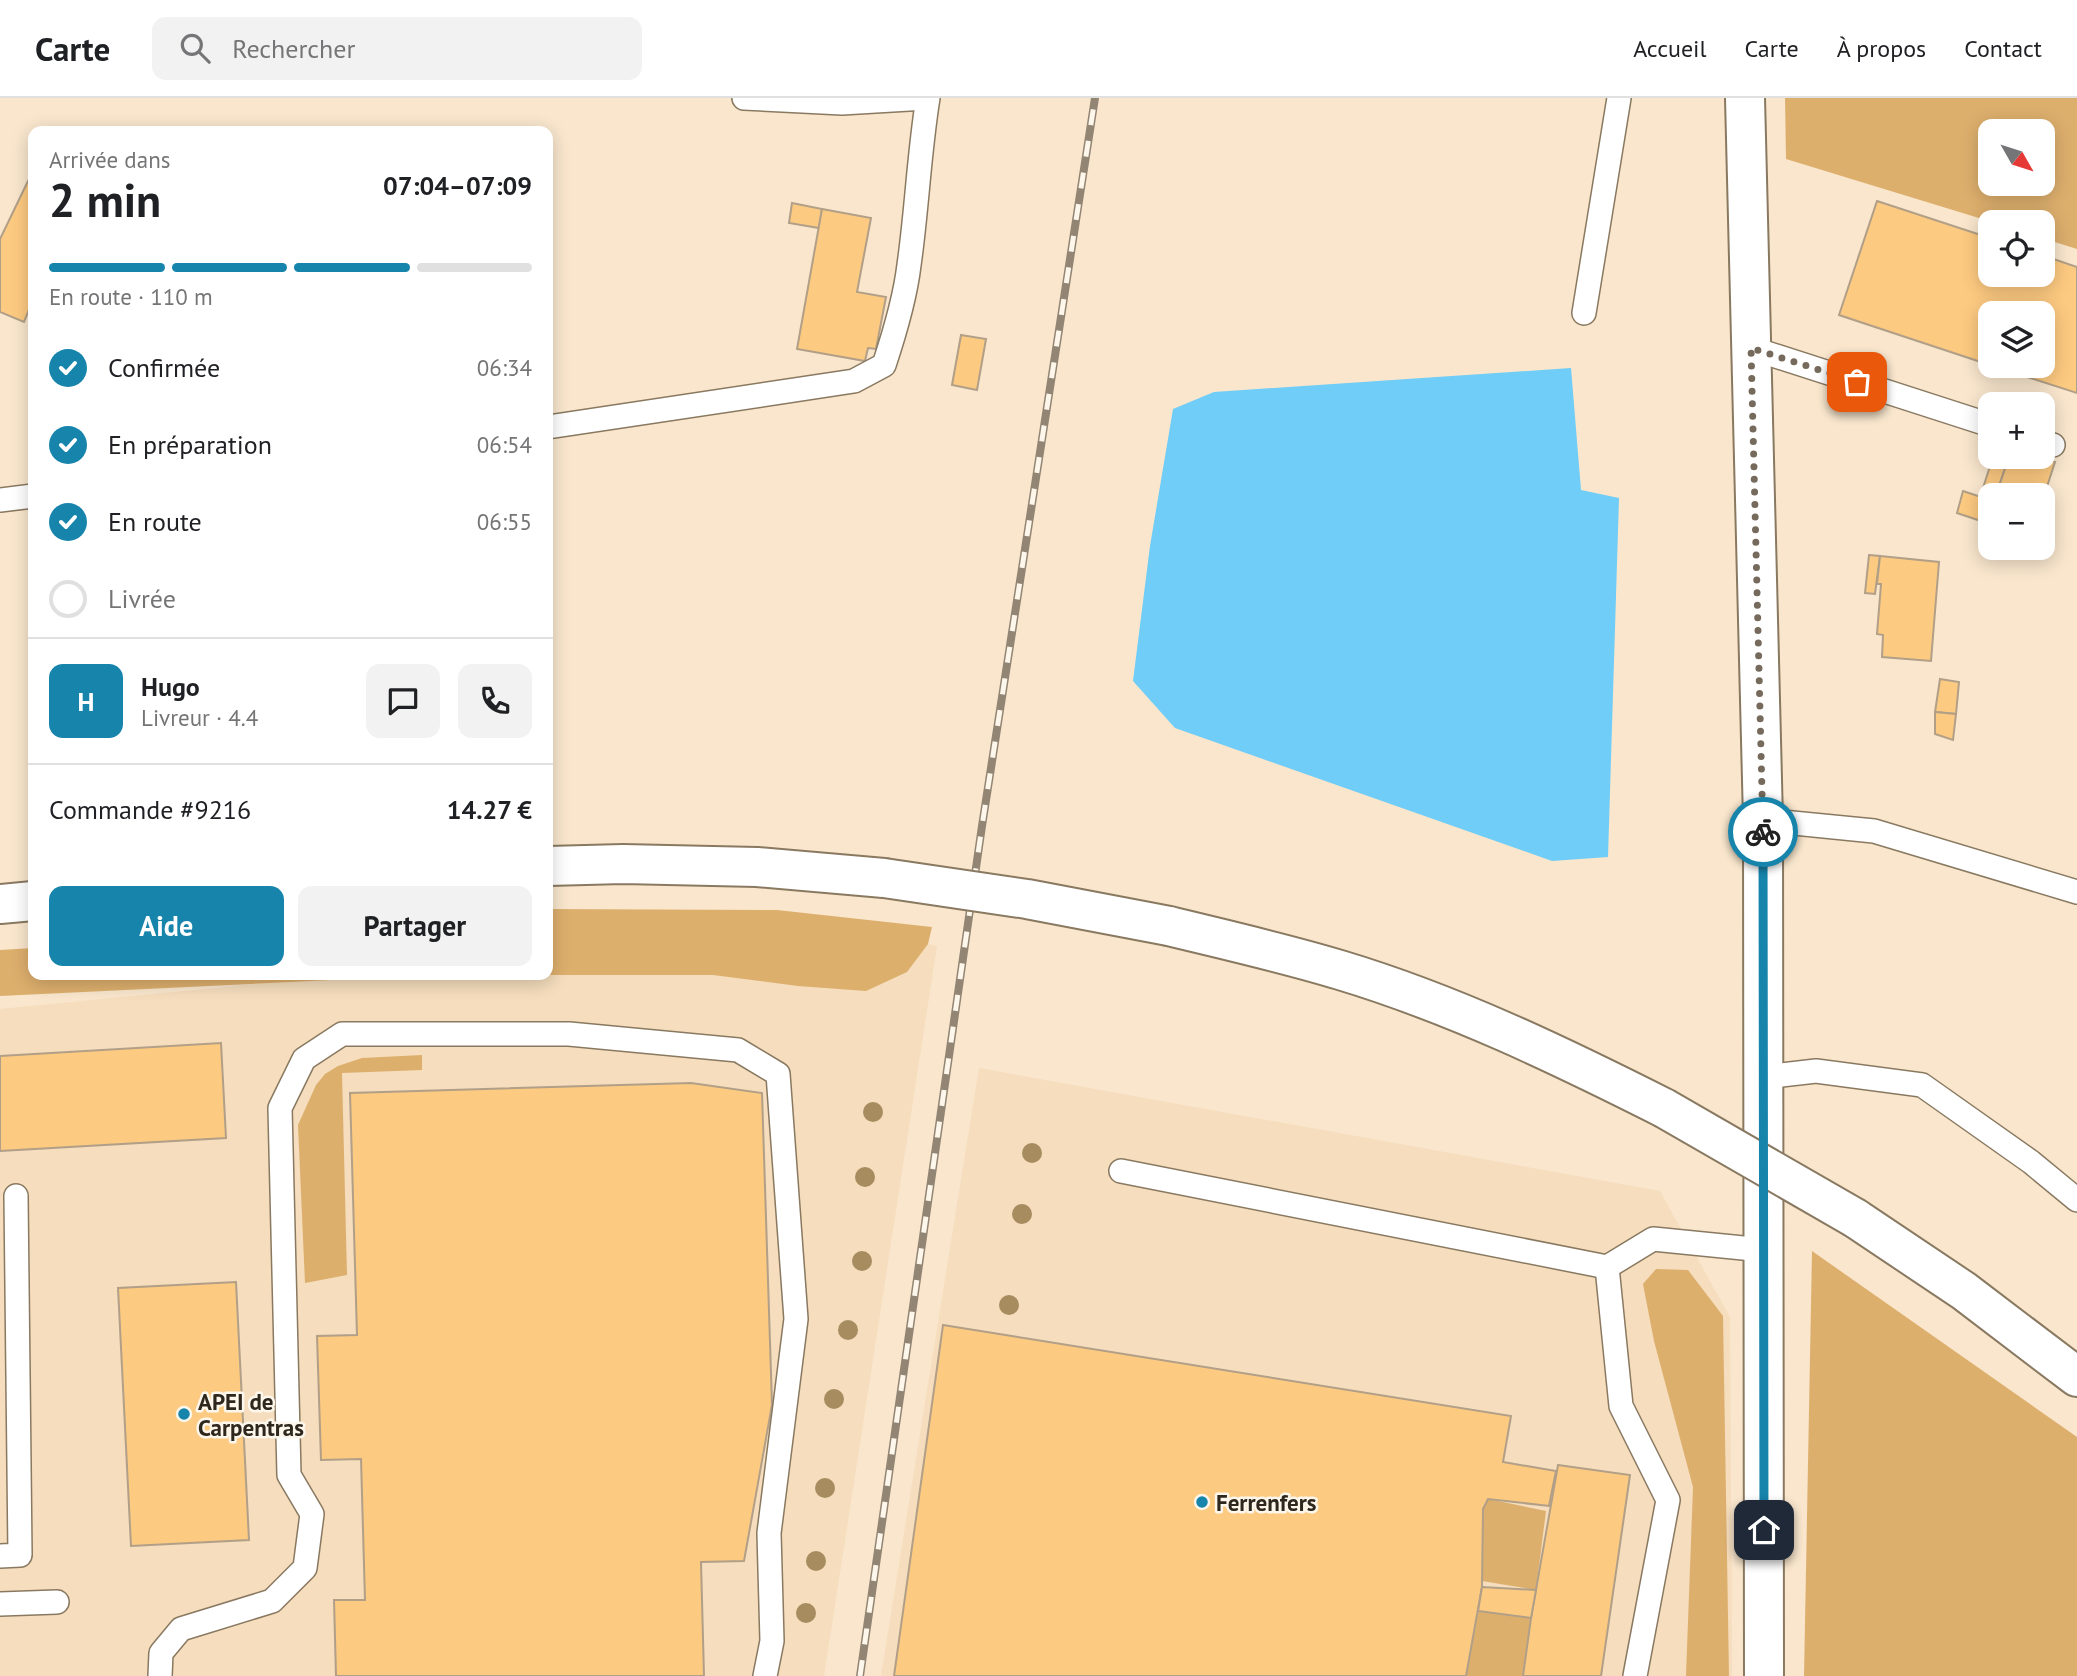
<!DOCTYPE html>
<html lang="fr">
<meta charset="utf-8">
<style>
body{margin:0;font-family:"PT Sans",sans-serif;background:#f2f2f2;color:#202124;height:100vh;display:flex;flex-direction:column;font-size:26px;white-space:nowrap}
*{box-sizing:border-box;margin:0}
p{font-size:23px;color:#757577}
.icon{flex:none;width:38px;height:38px;fill:none;stroke:currentColor;stroke-width:2;stroke-linecap:round;stroke-linejoin:round}
.map{position:relative;flex:1;overflow:hidden}
.sheet{position:absolute;left:28px;top:28px;width:525px;height:854px;display:flex;flex-direction:column;background:#fff;border-radius:14px;box-shadow:0 4px 18px #0003}
.sheet>*{flex:none}
.needle{width:46px;rotate:129deg}
.fabs{position:absolute;left:1978px;top:21px;display:grid;gap:14px}
.fabs a{display:grid;place-items:center;width:77px;height:77px;border-radius:14px;background:#fff;box-shadow:0 4px 18px #0003;font-size:35px}
.pin{position:absolute;display:grid;place-items:center;width:60px;height:60px;color:#fff;margin:-30px;border-radius:14px;box-shadow:0 4px 10px #0006}
.courier{position:absolute;display:grid;place-items:center;width:70px;height:70px;margin:-35px;border:5px solid #1784ac;border-radius:50%;background:#fff;color:#222;box-shadow:0 2px 9px #0007}
.headline em{font-style:normal;font-weight:600}
.headline div{display:flex;flex-direction:column-reverse}
.headline{display:flex;align-items:center;justify-content:space-between;height:119px;padding:0 21px}
h1{font-size:46px;font-weight:600;line-height:52px}
.bar{display:grid;grid-template-columns:repeat(4,1fr);gap:10px 7px;align-content:center;height:84px;padding:0 21px}
.bar i{height:9px;border-radius:5px;background:#e0e0e0}
.bar .active{background:#1784ac}
.bar p{grid-column:span 4}
.line{display:flex;align-items:center;gap:18px;padding:0 21px;border-top:2px solid #e0e0e0}
.line div{flex:1}
.round{display:grid;place-items:center;flex:none;width:74px;height:74px;border-radius:14px;background:#f2f2f2}
ol{padding:0 21px;list-style:none}
li{display:flex;align-items:center;gap:21px;height:77px}
li p{margin-inline-start:auto}
li .icon{padding:7px;border-radius:50%;background:#1784ac;color:#fff;stroke-width:4}
li:last-child{color:#757577}
li i{width:38px;height:38px;border:4px solid #e0e0e0;border-radius:50%}
.action{display:flex;gap:14px;margin-top:auto;padding:14px 21px}
.action a{flex:1;height:80px;border-radius:14px;background:#1784ac;color:#fff;font-size:28px;font-weight:600;line-height:80px;text-align:center}
.action a+a{background:#f2f2f2;color:#202124}
header{display:flex;align-items:center;gap:42px;box-sizing:border-box;height:98px;padding:0 35px;background:#fff;border-bottom:2px solid #e0e0e0}
header strong{font-size:33px}
nav{display:flex;gap:38px;margin-inline-start:auto;font-size:24px}
.search{width:490px;height:63px;background:#f2f2f2;display:flex;align-items:center;gap:18px;box-sizing:border-box;padding:0 24px;border-radius:14px;color:#757577;font-size:26px}
.map>svg:first-child{display:block}
</style>
<header>
<strong>Carte</strong>
<div class="search"><svg class="icon" aria-label="search" viewBox="0 0 24 24"><circle cx="10" cy="10" r="6"/><path d="M15 15l6 6"/></svg>Rechercher</div>
<nav><a>Accueil</a><a>Carte</a><a>À propos</a><a>Contact</a></nav>
</header>
<div class="map">
<svg width="2077" height="1578" viewBox="0 0 2077 1578">
<rect width="100%" height="100%" fill="#f9e6cd"/>
<g fill="#f5ddbd">
<path d="M928,846L937,848L824,1578H0V911L347,877H548Z"/>
<path d="M979,970L1660,1093L1730,1219L1732,1578H881Z"/>
</g>
<g fill="#ddaf6d" fill-rule="evenodd">
<path d="M1785,0H2077V151L2042,140V124H1992L1786,61ZM1990,33H2042V86H1990Z"/>
<path d="M548,811L777,812L932,829L928,846L907,874L866,893L798,888L713,877H435L0,898V852L33,850V877H548Z"/>
<path d="M422,957V972L342,975L347,1177L305,1185L298,1027L316,987L325,976L338,968L362,960Z"/>
<path d="M1812,1153L2077,1339V1578H1804Z"/>
<path d="M1656,1171L1688,1172L1723,1218L1729,1578H1686L1693,1389L1654,1243L1643,1186Z"/>
<path d="M1488,1401L1546,1413L1536,1492L1482,1483L1483,1411Z"/>
<path d="M1478,1513L1531,1520L1523,1578H1466Z"/>
</g>
<path fill="#6fcdf7" d="M1571,270L1581,392L1619,400L1608,759L1552,763L1175,630L1133,583L1150,448L1173,311L1214,294Z"/>
<g fill="#fdca81" stroke="#b19f87" stroke-width="2">
<path d="M28,83L33,86V202L24,224L0,214V141Z"/>
<path d="M1877,103L1990,140V177H2042V157L2077,169V295L1993,268H2042V215H1990V267L1839,217Z"/>
<path d="M792,105L822,111L819,130L789,125Z"/>
<path d="M822,111L871,120L857,194L886,199L876,251L868,250L865,263L797,251Z"/>
<path d="M961,237L986,241L977,292L952,287Z"/>
<path d="M1993,359H2009L1996,397H1990V402L1980,399Z"/>
<path d="M2009,359H2037L2055,364L2042,404V397H1996Z"/>
<path d="M1963,393L1990,402V426L1957,415Z"/>
<path d="M2002,450H2026L2023,458Z"/>
<path d="M1869,457L1880,458L1875,496L1865,495Z"/>
<path d="M1880,458L1939,464L1931,563L1882,559L1883,537L1877,536L1881,486H1877Z"/>
<path d="M1940,581L1959,584L1956,616L1935,614Z"/>
<path d="M1935,614L1956,616L1953,642L1935,636Z"/>
<path d="M221,945L226,1040L0,1053V958Z"/>
<path d="M691,985L762,995L772,1307L744,1463L701,1464L704,1578H336L334,1502H365L361,1361L321,1362L317,1238L357,1237L350,995Z"/>
<path d="M236,1184L249,1442L131,1448L118,1190Z"/>
<path d="M943,1227L1511,1318L1503,1364L1556,1373L1549,1408L1488,1401L1483,1411L1482,1489L1466,1578H894Z"/>
<path d="M1558,1367L1630,1377L1601,1578H1523L1531,1520Z"/>
<path d="M1482,1489L1536,1492L1531,1520L1478,1513Z"/>
</g>
<g fill="none" stroke-linecap="round" stroke-linejoin="round">
<g stroke="#897961" stroke-width="26">
<g id="lane">
<path d="M744,0L842,5L926,0"/>
<path d="M1584,215L1619,0"/>
<path d="M1751,250L1990,327"/>
<path d="M548,329L854,283L884,267C895,234 905,201 909,167C917,111 919,55 928,0"/>
<path d="M2042,344L2053,347"/>
<path d="M0,402L33,398"/>
<path d="M1763,722L1874,733L2077,794"/>
<path d="M1763,979L1816,973L1922,987L2031,1064L2077,1102"/>
<path d="M1121,1073L1607,1169L1653,1141L1763,1152"/>
<path d="M1607,1169L1621,1308L1668,1402L1635,1578"/>
<path d="M0,1458L20,1457L16,1098"/>
<path d="M0,1506L57,1504"/>
<path d="M160,1578L161,1555L181,1531L272,1503L305,1470L312,1416L289,1377L280,1010L304,961L342,936H569L738,952L778,976L796,1221L769,1435L772,1543L765,1578"/>
</g>
</g>
<g stroke="#897961" stroke-width="42">
<path id="street" d="M1745,0L1763,722L1764,1578"/>
</g>
<g stroke="#897961" stroke-width="42">
<g id="primary">
<path d="M548,768L623,766L757,769L884,780"/>
<path d="M0,806L33,803"/>
<path d="M1169,828C1226,842 1284,855 1340,872C1453,906 1559,957 1664,1010"/>
<path d="M1855,1120L1964,1193L2077,1279"/>
</g>
</g>
<use href="#lane" stroke="#fff" stroke-width="23"/>
<use href="#street" stroke="#fff" stroke-width="38"/>
<use href="#primary" stroke="#fff" stroke-width="38"/>
<g stroke="#928574" stroke-width="8">
<path id="rail" d="M860,1578L982,728L1095,0"/>
</g>
<use href="#rail" stroke="#fdf6eb" stroke-width="5" stroke-dasharray="16" stroke-linecap="butt"/>
<g stroke="#897961" stroke-width="42" stroke-linecap="butt">
<g id="primary-bridge">
<path d="M884,780L1027,801L1169,828"/>
<path d="M1664,1010L1855,1120"/>
</g>
</g>
<use href="#primary-bridge" stroke="#fff" stroke-width="38"/>
</g>
<g fill="#a78c60">
<circle cx="873" cy="1014" r="10"/>
<circle cx="1032" cy="1055" r="10"/>
<circle cx="865" cy="1079" r="10"/>
<circle cx="1022" cy="1116" r="10"/>
<circle cx="862" cy="1163" r="10"/>
<circle cx="1009" cy="1207" r="10"/>
<circle cx="848" cy="1232" r="10"/>
<circle cx="834" cy="1301" r="10"/>
<circle cx="825" cy="1390" r="10"/>
<circle cx="816" cy="1463" r="10"/>
<circle cx="806" cy="1515" r="10"/>
</g>
<g fill="none" stroke-linecap="round" stroke-linejoin="round">
<path stroke="#756a5b" stroke-width="7" stroke-dasharray="0 12.6" d="M1763,734L1751,250L1857,284"/>
<path stroke="#1784ac" stroke-width="9" d="M1763,734L1764,1432"/>
</g>
<g fill="#1784ac" stroke="#fdf6eb" stroke-width="2.5">
<circle cx="184" cy="1316" r="7"/>
<circle cx="1202" cy="1404" r="7"/>
</g>
<g text-anchor="middle" dominant-baseline="central" stroke-width="5" stroke-linejoin="round" paint-order="stroke">
<g font-size="23" font-weight="bold" fill="#2e271e" stroke="#fdf6eb" text-anchor="start">
<text x="198" y="1303">APEI de<tspan x="198" dy="26">Carpentras</tspan></text>
<text x="1216" y="1404">Ferrenfers</text>
</g>
</g>
</svg>
<div class="fabs">
<a><svg class="needle" viewBox="-14 -14 28 28"><path d="M0-13l5 13h-10z" fill="#e53935"/><path d="M0 13l5-13h-10z" fill="#757577"/></svg></a>
<a><svg class="icon" aria-label="locate" viewBox="0 0 24 24"><circle cx="12" cy="12" r="6"/><path d="M12 2v4M12 18v4M2 12h4M18 12h4"/></svg></a>
<a><svg class="icon" aria-label="layers" viewBox="0 0 24 24"><path d="M12 4l9 5-9 5-9-5zM3 14l9 5 9-5"/></svg></a>
<a>+</a>
<a>−</a>
</div>
<div class="pin" style="left:1857px;top:284px;background:#ea580c"><svg class="icon" aria-label="bag" viewBox="0 0 24 24"><path d="M5 8h14l-1 12H6zM9 8a3 3 0 0 1 6 0"/></svg></div>
<div class="pin" style="left:1764px;top:1432px;background:#1f2937"><svg class="icon" aria-label="home" viewBox="0 0 24 24"><path d="M3 11l9-7 9 7M6 9v11h12V9"/></svg></div>
<div class="courier" style="left:1763px;top:734px"><svg class="icon" aria-label="bike" viewBox="0 0 24 24"><circle cx="6" cy="16" r="4"/><circle cx="18" cy="16" r="4"/><path d="M6 16l4-8h5l3 8M10 8l3 8H6M13 5h3"/></svg></div>
<section class="sheet">
<div class="headline"><div><h1>2 min</h1><p>Arrivée dans</p></div><em>07:04–07:09</em></div>
<div class="bar"><i class="active"></i><i class="active"></i><i class="active"></i><i></i><p>En route · 110 m</p></div>
<ol>
<li><svg class="icon" aria-label="check" viewBox="0 0 24 24"><path d="M5 12l5 5 9-10"/></svg>Confirmée<p>06:34</p></li>
<li><svg class="icon" aria-label="check" viewBox="0 0 24 24"><path d="M5 12l5 5 9-10"/></svg>En préparation<p>06:54</p></li>
<li><svg class="icon" aria-label="check" viewBox="0 0 24 24"><path d="M5 12l5 5 9-10"/></svg>En route<p>06:55</p></li>
<li><i></i>Livrée</li>
</ol>
<div class="line" style="height:126px"><b class="round" style="background:#1784ac;color:#fff">H</b><div><b>Hugo</b><p>Livreur · 4.4</p></div><a class="round"><svg class="icon" aria-label="chat" viewBox="0 0 24 24"><path d="M4 5h16v11H9l-5 4z"/></svg></a><a class="round"><svg class="icon" aria-label="phone" viewBox="0 0 24 24"><path d="M5 4h4l2 5-3 2q2 4 5 5l2-3 5 2v4C11 20 4 13 5 4z"/></svg></a></div>
<div class="line" style="height:91px"><div>Commande #9216</div><b>14.27 €</b></div>
<div class="action"><a>Aide</a><a>Partager</a></div>
</section>
</div>
